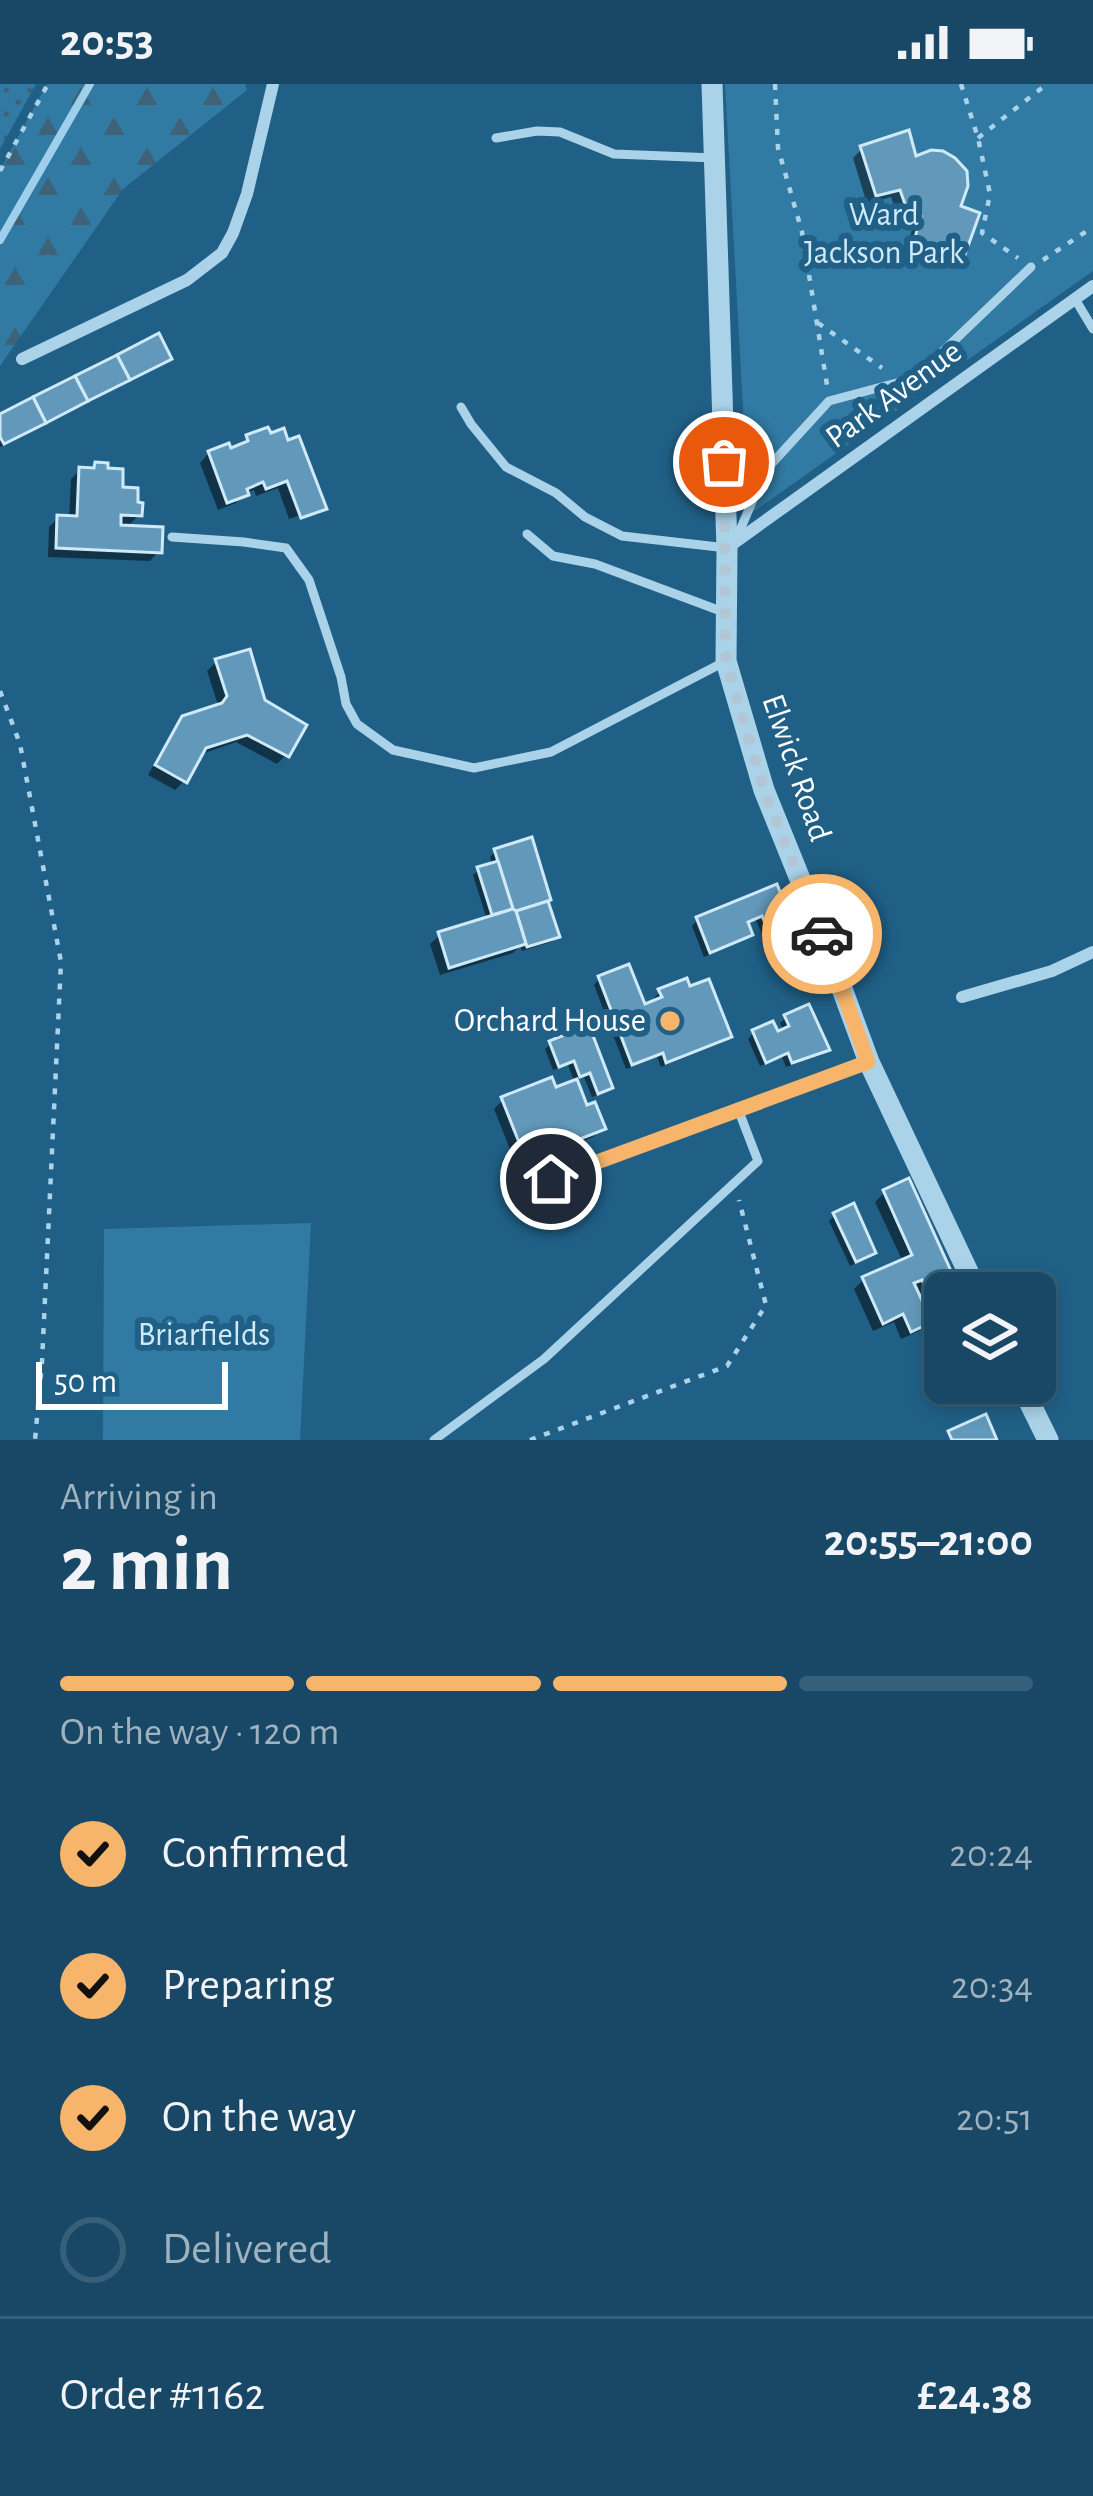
<!DOCTYPE html>
<meta charset="utf-8">
<style>
body{margin:0;font-family:"Alegreya Sans",sans-serif;background:#214f6b;color:#f1f3f6;height:100vh;display:flex;flex-direction:column;font-size:45px;white-space:nowrap}
*{box-sizing:border-box;margin:0}
p{font-size:39px;color:#9fb2bf}
.icon{flex:none;width:66px;height:66px;fill:none;stroke:currentColor;stroke-width:2;stroke-linecap:round;stroke-linejoin:round}
.map{position:relative;height:1356px;overflow:hidden}
.drawer{display:flex;flex-direction:column;background:#184865;flex:1}
.drawer>*{flex:none}
.tools{position:absolute;left:924px;top:1188px;display:grid;gap:24px}
.tools a{display:grid;place-items:center;width:132px;height:132px;border-radius:18px;background:#184865;box-shadow:0 6px 18px #0003,0 0 0 3px #366079;font-size:60px}
.scale{position:absolute;left:36px;bottom:30px;width:192px;box-sizing:border-box;padding-left:12px;border:6px solid #fff;border-top:0;font-size:33px;line-height:42px;white-space:nowrap;color:#fff;-webkit-text-stroke:9px #206087;paint-order:stroke}
.pin{position:absolute;display:grid;place-items:center;width:102px;height:102px;color:#fff;margin:-51px;border:6px solid #fff;border-radius:50%;box-shadow:0 3px 12px #0007}
.courier{position:absolute;display:grid;place-items:center;width:120px;height:120px;margin:-60px;border:9px solid #f7b56b;border-radius:50%;background:#fff;color:#222;box-shadow:0 3px 15px #0007}
.headline em{font-style:normal;font-weight:700}
.headline div{display:flex;flex-direction:column-reverse}
.headline{display:flex;align-items:center;justify-content:space-between;height:204px;padding:0 60px}
h1{font-size:78px;font-weight:700;line-height:90px}
.bar{display:grid;grid-template-columns:repeat(4,1fr);gap:18px 12px;align-content:center;height:144px;padding:0 60px}
.bar i{height:15px;border-radius:9px;background:#366079}
.bar .current{background:#f7b56b}
.bar p{grid-column:span 4}
.line{display:flex;align-items:center;gap:30px;padding:0 60px;border-top:3px solid #366079}
.line div{flex:1}
ol{padding:0 60px;list-style:none}
li{display:flex;align-items:center;gap:36px;height:132px}
li p{margin-inline-start:auto}
li .icon{padding:12px;border-radius:50%;background:#f7b56b;color:#111;stroke-width:4}
li:last-child{color:#9fb2bf}
li i{width:66px;height:66px;border:6px solid #366079;border-radius:50%}
.status{display:flex;justify-content:space-between;align-items:center;height:84px;padding:0 60px;background:#184865;direction:ltr}
.status svg{height:33px;fill:currentColor}
.map>svg:first-child{display:block}
</style>
<div class="status"><b>20:53</b><svg viewBox="0 0 49 12"><path d="M0 12V9h3v3zM5 12V6h3v6zM10 12V3h3v9zM15 12V0h3v12zM26 1h20v11H26zM47 4h2v5h-2z"/></svg></div>
<div class="map">
<svg width="1093" height="1356" viewBox="0 0 1093 1356">
<defs>
<pattern id="grass-dots" width="8" height="8" patternUnits="userSpaceOnUse" patternTransform="scale(3)"><rect width="8" height="8" fill="#317aa3"/><path d="M2 2h.1M6 6h.1" fill="none" stroke="#3e6378" stroke-width="1.8" stroke-linecap="round"/></pattern>
<pattern id="forest-firs" width="22" height="20" patternUnits="userSpaceOnUse" patternTransform="scale(3)"><rect width="22" height="20" fill="#317aa3"/><path d="M5 1l3.5 6h-7zM16 11l3.5 6h-7z" fill="#3e6378"/></pattern>
</defs>
<rect width="100%" height="100%" fill="#206087"/>
<path fill="url(#grass-dots)" d="M0,0H36L0,65Z"/>
<path fill="url(#forest-firs)" d="M47,0H245L247,6L123,105L0,282V86Z"/>
<g fill="#317aa3">
<path d="M725,0H1093V187L749,431Z"/>
<path d="M311,1139L300,1356H103L104,1145Z"/>
</g>
<g fill="#0007">
<path d="M862,65L914,76L957,123L960,174L951,184L906,166L913,142L898,132L891,113L867,120L853,74Z"/>
<path d="M169,274L163,280L0,363V334Z"/>
<path d="M248,354L324,424L317,431V425L289,435L278,404L256,412L254,406L245,409L236,419L218,426L200,379L209,369L237,364Z"/>
<path d="M96,381L139,431L126,444L159,467L150,477L48,473L49,443L58,434H69L71,395L80,386H91Z"/>
<path d="M217,577L263,618L286,671L277,680L236,658L199,671L184,697L175,706L148,691L174,645L184,635L219,624L207,587Z"/>
<path d="M530,757L557,853L551,858L522,867L520,862L513,869L440,891L430,860L440,851L487,836L473,791L479,786L492,781L490,773L496,767Z"/>
<path d="M775,804L793,850L787,856L768,864L756,836L745,840L750,851L744,856L704,873L692,842L697,836Z"/>
<path d="M599,895L643,924L656,919L654,914L660,908L729,953L723,958L661,983L657,973L626,985L594,901Z"/>
<path d="M786,934L827,965L821,971L786,983L782,973L760,982L748,955L753,949L776,951L784,948L780,939Z"/>
<path d="M551,959L610,1003L604,1009L592,1013L584,993L574,997L586,1025L602,1044L593,1053L558,1067L559,1070L550,1080L528,1088L525,1080L517,1083L494,1025L503,1016L555,1007L575,999L568,981L553,986L545,965Z"/>
<path d="M885,1108L958,1209H945V1236L930,1243L928,1238L919,1247L901,1255L894,1238L873,1247L854,1205L863,1196L903,1178L875,1118Z"/>
<path d="M835,1131L873,1168L867,1174L850,1182L829,1137Z"/>
</g>
<g fill="none" stroke-linecap="round" stroke-linejoin="round">
<path stroke="#9ed0eb" stroke-width="8" d="M0,156L90,0"/>
</g>
<g fill="#6299ba" stroke="#cfe9f7" stroke-width="3">
<path d="M909,46L916,72L931,66L943,67L955,74L967,87L968,102L961,122L980,129L963,176L914,157L921,132L906,123L900,106L876,112L860,62Z"/>
<path d="M159,249L172,275L130,296L117,271Z"/>
<path d="M117,271L130,296L88,317L75,292Z"/>
<path d="M75,292L88,317L46,339L33,313Z"/>
<path d="M33,313L46,339L4,360L0,353V330Z"/>
<path d="M268,343L271,349L284,344L288,356L299,352L327,425L301,434L287,397L266,405L263,398L247,405L249,411L227,419L208,367L229,359L231,364L248,357L246,351Z"/>
<path d="M95,378L108,379V384L123,385V403L138,404V418L143,419L142,432L121,431V441L163,443L162,469L56,464L57,431L77,432L79,383L94,384Z"/>
<path d="M250,565L265,616L307,641L289,673L247,651L206,664L187,699L155,681L182,632L222,619L227,612L215,575Z"/>
<path d="M532,753L551,816L514,828L494,765Z"/>
<path d="M498,777L513,825L492,831L477,783Z"/>
<path d="M777,800L797,851L774,860L762,832L748,838L753,851L710,869L696,833Z"/>
<path d="M548,817L560,853L527,863L516,827Z"/>
<path d="M513,825L516,827L526,860L449,884L438,848Z"/>
<path d="M629,880L645,920L662,913L658,905L687,894L690,902L709,895L732,953L666,979L663,969L632,981L598,892Z"/>
<path d="M809,920L830,966L792,979L788,969L766,979L752,946L773,937L778,947L789,942L784,931Z"/>
<path d="M589,941L613,1004L598,1010L590,989L580,993L574,977L559,983L549,957Z"/>
<path d="M552,993L556,1003L577,995L587,1021L595,1018L606,1045L559,1063L562,1071L538,1081L535,1073L526,1076L501,1013Z"/>
<path d="M909,1094L961,1209H945V1233L940,1235L922,1196L914,1199L932,1238L911,1248L903,1230L883,1240L862,1193L912,1171L883,1106Z"/>
<path d="M854,1119L876,1169L856,1178L833,1129Z"/>
<path d="M986,1330L997,1356H952L948,1347Z"/>
</g>
<g fill="none" stroke-linecap="round" stroke-linejoin="round">
<g stroke="#aad3ea" stroke-width="4.5" stroke-dasharray="6 9" stroke-linecap="butt">
<path d="M775,0L778,64L802,148L827,301"/>
<path d="M961,0L978,54L990,110L982,149L1018,174"/>
<path d="M978,54L1047,0"/>
<path d="M0,87L48,0"/>
<path d="M1043,176L1093,143"/>
<path d="M818,239L882,284"/>
<path d="M0,607L20,660L61,878L42,1278L35,1356"/>
<path d="M530,1356L727,1282L766,1221L739,1116"/>
</g>
<g stroke="#aad3ea" stroke-width="9">
<path d="M496,54L537,47L560,48L614,70L715,74"/>
<path d="M1075,215L1093,245"/>
<path d="M461,323L471,340L506,383L556,409L585,433L622,452L727,464"/>
<path d="M527,450L553,472L595,480L726,529"/>
<path d="M172,453L244,458L286,464L309,496L341,593L346,620L357,640L393,666L474,684L551,668L726,577"/>
<path d="M735,458L765,387L829,317L915,294L1031,183"/>
<path d="M551,1095L867,979"/>
<path d="M434,1356L544,1275L758,1077L738,1025"/>
</g>
<g stroke="#aad3ea" stroke-width="12">
<path d="M22,275L187,196L222,169L233,149L247,110L273,0"/>
<path d="M727,464L1093,202"/>
<path d="M962,913L1052,887L1093,868"/>
</g>
<g stroke="#aad3ea" stroke-width="21">
<path d="M712,0L727,464L726,577L764,706L817,837L869,978L978,1209"/>
<path d="M1020,1299L1048,1356"/>
</g>
</g>
<g fill="none" stroke-linecap="round" stroke-linejoin="round">
<path stroke="#b1c7d5" stroke-width="12" stroke-dasharray="0 21.6" d="M724,378L726,577L764,706L822,850"/>
<path stroke="#f7b56b" stroke-width="15" d="M551,1095L868,978L822,850"/>
</g>
<circle fill="#f7b56b" stroke="#206087" stroke-width="4.5" cx="670" cy="937" r="12"/>
<g text-anchor="middle" dominant-baseline="central" stroke-width="12" stroke-linejoin="round" paint-order="stroke">
<g font-size="33" fill="#cfe9f7" stroke="#206087">
<text x="884" y="131">Ward<tspan x="884" dy="38">Jackson Park</tspan></text>
<text x="204" y="1251">Briarfields</text>
</g>
<g font-size="33" fill="#fff" stroke="#206087">
<text transform="translate(894 311) rotate(-36)">Park Avenue</text>
<text transform="translate(796 684) rotate(71)">Elwick Road</text>
</g>
<g font-size="33" fill="#fff" stroke="#206087" text-anchor="end">
<text x="646" y="937">Orchard House</text>
</g>
</g>
</svg>
<div class="tools">
<a><svg class="icon" aria-label="layers" viewBox="0 0 24 24"><path d="M12 4l9 5-9 5-9-5zM3 14l9 5 9-5"/></svg></a>
</div>
<div class="scale">50 m</div>
<div class="pin" style="left:724px;top:378px;background:#ea580c"><svg class="icon" aria-label="bag" viewBox="0 0 24 24"><path d="M5 8h14l-1 12H6zM9 8a3 3 0 0 1 6 0"/></svg></div>
<div class="pin" style="left:551px;top:1095px;background:#1f2937"><svg class="icon" aria-label="home" viewBox="0 0 24 24"><path d="M3 11l9-7 9 7M6 9v11h12V9"/></svg></div>
<div class="courier" style="left:822px;top:850px"><svg class="icon" aria-label="car" viewBox="0 0 24 24"><path d="M5 17H2v-5l4-1 3-4h7l3 4 3 1v5h-3M9 17h6M6 11h13"/><circle cx="7" cy="17" r="2"/><circle cx="17" cy="17" r="2"/></svg></div>
</div>
<section class="drawer">
<div class="headline"><div><h1>2 min</h1><p>Arriving in</p></div><em>20:55–21:00</em></div>
<div class="bar"><i class="current"></i><i class="current"></i><i class="current"></i><i></i><p>On the way · 120 m</p></div>
<ol>
<li><svg class="icon" aria-label="check" viewBox="0 0 24 24"><path d="M5 12l5 5 9-10"/></svg>Confirmed<p>20:24</p></li>
<li><svg class="icon" aria-label="check" viewBox="0 0 24 24"><path d="M5 12l5 5 9-10"/></svg>Preparing<p>20:34</p></li>
<li><svg class="icon" aria-label="check" viewBox="0 0 24 24"><path d="M5 12l5 5 9-10"/></svg>On the way<p>20:51</p></li>
<li><i></i>Delivered</li>
</ol>
<div class="line" style="height:156px"><div>Order #1162</div><b>£24.38</b></div>
</section>
